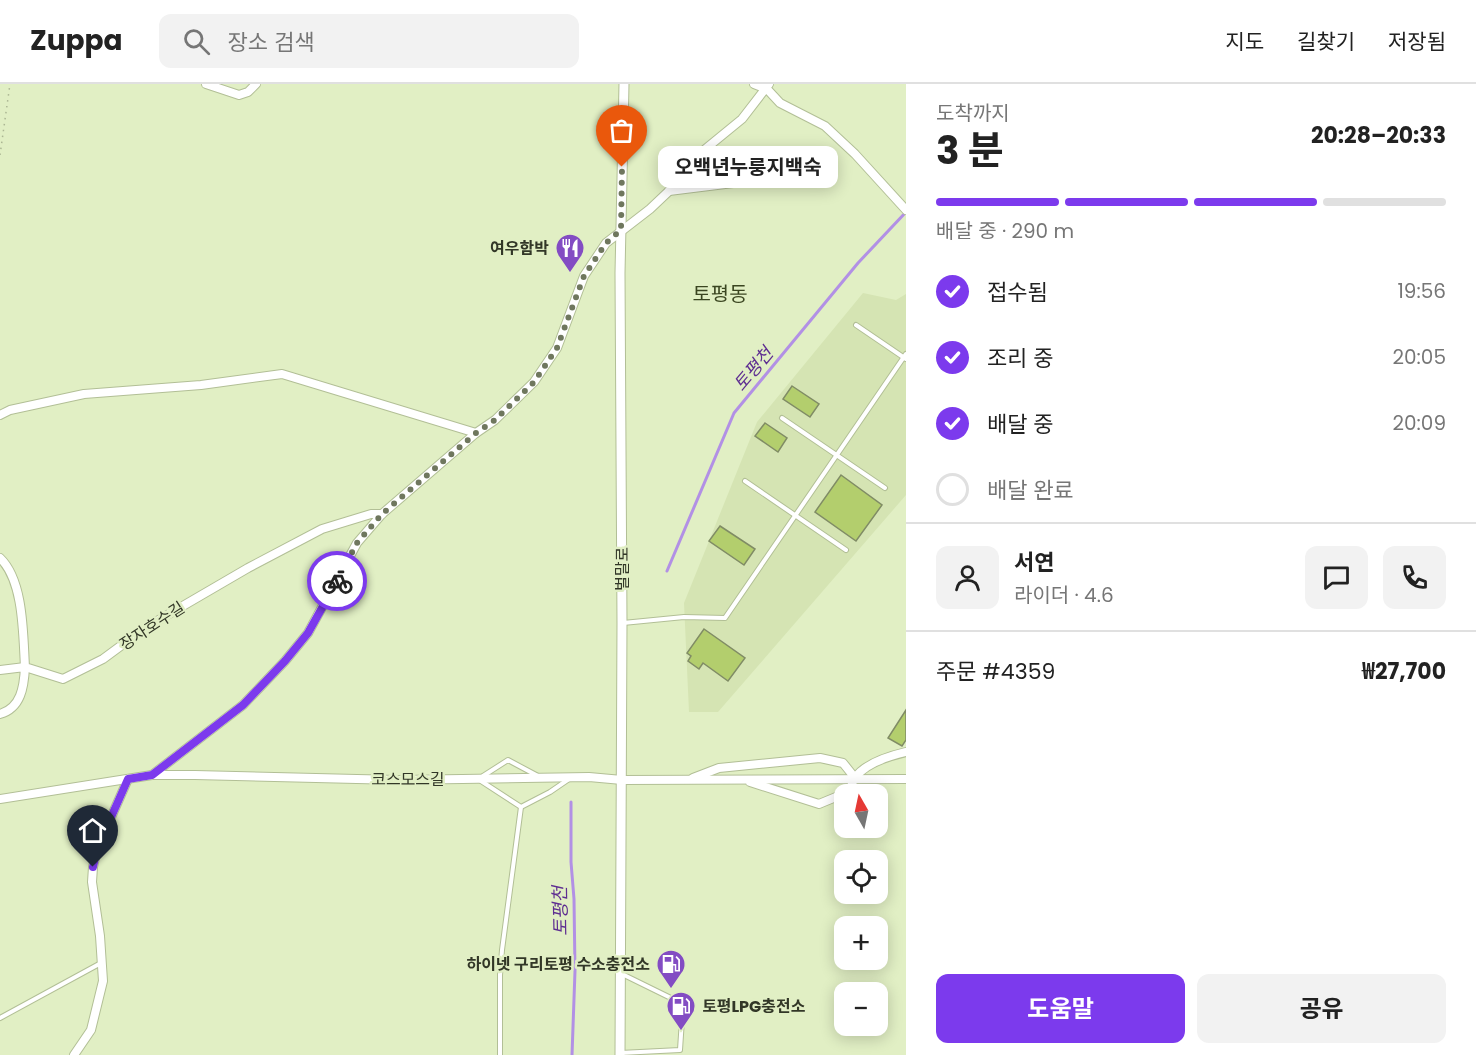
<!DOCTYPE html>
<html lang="ko">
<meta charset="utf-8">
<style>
body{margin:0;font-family:Poppins,"Noto Sans KR",sans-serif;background:#f2f2f2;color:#222;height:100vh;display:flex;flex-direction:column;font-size:22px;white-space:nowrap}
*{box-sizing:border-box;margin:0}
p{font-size:20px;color:#767676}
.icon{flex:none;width:33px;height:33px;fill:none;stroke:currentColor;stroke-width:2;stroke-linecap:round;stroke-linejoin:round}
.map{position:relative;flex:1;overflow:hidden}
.drawer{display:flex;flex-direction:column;background:#fff;width:570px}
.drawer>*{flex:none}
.needle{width:39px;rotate:351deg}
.controls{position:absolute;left:834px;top:700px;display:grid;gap:12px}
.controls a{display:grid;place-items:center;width:54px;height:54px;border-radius:12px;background:#fff;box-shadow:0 3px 15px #0003;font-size:30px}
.pin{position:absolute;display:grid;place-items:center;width:51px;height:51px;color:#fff;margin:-62px -26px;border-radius:50% 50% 50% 0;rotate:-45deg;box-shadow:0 0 6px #0007}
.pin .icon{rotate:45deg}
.courier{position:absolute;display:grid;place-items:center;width:60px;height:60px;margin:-30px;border:4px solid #7c3aed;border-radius:50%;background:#fff;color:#222;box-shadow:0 2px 8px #0007}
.bubble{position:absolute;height:42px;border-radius:12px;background:#fff;box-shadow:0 3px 15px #0003;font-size:20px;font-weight:700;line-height:42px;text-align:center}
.summary em{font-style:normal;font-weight:700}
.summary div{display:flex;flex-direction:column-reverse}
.summary{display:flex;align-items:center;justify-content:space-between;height:102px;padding:0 30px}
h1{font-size:39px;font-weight:700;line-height:45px}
.bar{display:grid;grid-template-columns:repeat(4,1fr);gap:9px 6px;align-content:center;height:72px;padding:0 30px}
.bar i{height:8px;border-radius:4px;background:#e0e0e0}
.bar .current{background:#7c3aed}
.bar p{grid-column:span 4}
.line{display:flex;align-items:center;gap:15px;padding:0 30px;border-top:2px solid #e0e0e0}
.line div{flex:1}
.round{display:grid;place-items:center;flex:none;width:63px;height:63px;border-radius:12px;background:#f2f2f2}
ol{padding:0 30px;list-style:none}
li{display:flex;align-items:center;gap:18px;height:66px}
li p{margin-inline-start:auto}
li .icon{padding:6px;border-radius:50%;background:#7c3aed;color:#fff;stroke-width:4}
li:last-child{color:#767676}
li i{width:33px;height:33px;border:3px solid #e0e0e0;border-radius:50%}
.action{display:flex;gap:12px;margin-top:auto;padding:12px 30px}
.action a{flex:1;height:69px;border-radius:12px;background:#7c3aed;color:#fff;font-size:24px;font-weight:700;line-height:69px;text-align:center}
.action a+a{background:#f2f2f2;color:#222}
header{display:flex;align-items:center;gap:36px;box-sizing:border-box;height:84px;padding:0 30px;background:#fff;border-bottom:2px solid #e0e0e0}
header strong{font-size:28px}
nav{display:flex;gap:33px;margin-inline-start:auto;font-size:21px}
.search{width:420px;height:54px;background:#f2f2f2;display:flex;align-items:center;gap:15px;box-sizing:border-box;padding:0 21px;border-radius:12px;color:#767676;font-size:22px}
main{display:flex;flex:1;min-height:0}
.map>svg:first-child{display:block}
</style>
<header>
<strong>Zuppa</strong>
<div class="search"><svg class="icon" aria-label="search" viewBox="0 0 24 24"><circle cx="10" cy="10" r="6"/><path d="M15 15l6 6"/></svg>장소 검색</div>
<nav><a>지도</a><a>길찾기</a><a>저장됨</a></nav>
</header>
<main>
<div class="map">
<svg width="906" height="971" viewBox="0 0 906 971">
<rect width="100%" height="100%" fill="#e1efc4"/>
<path fill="#d5e4b3" d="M863,209L896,216L906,210V411L718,628H689L684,519L757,338Z"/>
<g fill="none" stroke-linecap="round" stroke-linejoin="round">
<g stroke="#b290e5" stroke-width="3">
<path d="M667,487L734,329L858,179L906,128"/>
<path d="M571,718V778L574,815L575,887L572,971"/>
</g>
</g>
<g fill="#b3ce6d" stroke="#808c65" stroke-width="1.5">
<path d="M792,302L819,320L810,333L783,315Z"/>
<path d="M765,339L787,354L778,368L755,352Z"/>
<path d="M841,391L882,421L856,457L815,428Z"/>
<path d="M720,442L755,465L744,481L709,457Z"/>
<path d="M704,545L745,574L728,597L703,579L699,585L688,577L691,572L687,569Z"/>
<path d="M906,626V656L902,662L888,654Z"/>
</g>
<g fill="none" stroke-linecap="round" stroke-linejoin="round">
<g stroke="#b2bf96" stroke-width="6">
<g id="service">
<path d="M856,241L906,275"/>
<path d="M782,334L885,404"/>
<path d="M745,397L846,466"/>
<path d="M623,539L684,533L725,534L906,270"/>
<path d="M483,692L508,676L538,692"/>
<path d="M481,697L521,723L550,708L569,695"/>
<path d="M0,934L101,879"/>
<path d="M620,969L680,966L683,920L622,890"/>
<path d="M500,971V891L502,866L521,723"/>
</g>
</g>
<g stroke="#b2bf96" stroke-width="10">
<g id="minor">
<path d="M206,0L239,11L248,8L256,0"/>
<path d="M754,0L767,5L780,19L825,42L855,70L906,126"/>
<path d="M669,107L765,95L790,71"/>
<path d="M0,331L10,326L84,310L201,301L282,290L476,349"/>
<path d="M0,474C24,497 23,551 25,583L63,595L103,575L145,544L248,484L322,445L371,430H382"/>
<path d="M0,586L25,583C24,603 21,624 0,630"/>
<path d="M152,691L243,621L285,577L308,549L357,459L382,430L476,349L495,336L534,298L557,264L584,192L606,159L650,125L669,107L698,71L742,35L769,0"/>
<path d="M693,694L719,684L820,674L843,679L855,694"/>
<path d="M750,698L819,720L848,708C851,703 852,699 855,694C865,679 889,672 906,668"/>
<path d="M0,715L152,691H195L398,696L589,693L622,696L906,695"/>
<path d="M74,971L91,946L103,897L100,852L92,798L93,783L97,765L128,695"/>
</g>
</g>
<g stroke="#b2bf96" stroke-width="11">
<path id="tertiary" d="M620,971L622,539L620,189L624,0"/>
</g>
<path stroke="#abb693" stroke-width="1.5" stroke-dasharray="1.5 4.5" stroke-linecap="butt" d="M0,71L10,0"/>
<use href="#service" stroke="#fff" stroke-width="4"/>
<use href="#minor" stroke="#fff" stroke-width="8"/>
<use href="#tertiary" stroke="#fff" stroke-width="9"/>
</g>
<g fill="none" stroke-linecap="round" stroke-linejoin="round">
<path stroke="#6f775e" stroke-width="6" stroke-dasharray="0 10.8" d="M337,497L357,459L382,430L476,349L495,336L534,298L557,264L584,192L606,159L621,146L622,83"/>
<path stroke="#7c3aed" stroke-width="8" d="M93,783L97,765L128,695L152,691L243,621L285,577L308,549L337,497"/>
</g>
<defs>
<g id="restaurant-pin" transform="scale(1.5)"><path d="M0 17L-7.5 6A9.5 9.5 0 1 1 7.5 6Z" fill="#834cc3" stroke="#e1efc4"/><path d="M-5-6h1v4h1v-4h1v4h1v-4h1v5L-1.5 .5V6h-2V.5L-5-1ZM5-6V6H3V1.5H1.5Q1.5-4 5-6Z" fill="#fff"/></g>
<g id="fuel-pin" transform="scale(1.5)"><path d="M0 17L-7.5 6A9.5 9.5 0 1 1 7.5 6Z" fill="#834cc3" stroke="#e1efc4"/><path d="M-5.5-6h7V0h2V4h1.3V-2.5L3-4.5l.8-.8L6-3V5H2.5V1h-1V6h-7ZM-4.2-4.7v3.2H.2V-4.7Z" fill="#fff"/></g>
</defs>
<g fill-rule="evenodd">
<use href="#restaurant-pin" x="570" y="164"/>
<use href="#fuel-pin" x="671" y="880"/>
<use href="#fuel-pin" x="681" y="922"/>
</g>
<g text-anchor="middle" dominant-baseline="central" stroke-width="5" stroke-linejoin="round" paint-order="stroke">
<g font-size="16" font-weight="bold" fill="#323727" stroke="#e1efc4" text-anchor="end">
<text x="549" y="164">여우함박</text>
<text x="650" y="880">하이넷 구리토평 수소충전소</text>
<text x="702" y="922" text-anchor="start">토평LPG충전소</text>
</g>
<g font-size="16" fill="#323727" stroke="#e1efc4">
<text transform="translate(622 485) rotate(-90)">벌말로</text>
<text transform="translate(152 542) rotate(-33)">장자호수길</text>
<text x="408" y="695">코스모스길</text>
</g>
<g font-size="18" font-style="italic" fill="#5e2e91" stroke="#e1efc4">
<text transform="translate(753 285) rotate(-50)">토평천</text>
<text transform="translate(560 827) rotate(-91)">토평천</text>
</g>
<g font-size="20" fill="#3a4520" stroke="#e1efc4">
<text x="720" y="210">토평동</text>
</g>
</g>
</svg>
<div class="controls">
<a><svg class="needle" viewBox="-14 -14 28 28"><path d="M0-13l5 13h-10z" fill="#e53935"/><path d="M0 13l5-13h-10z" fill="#767676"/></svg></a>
<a><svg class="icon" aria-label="locate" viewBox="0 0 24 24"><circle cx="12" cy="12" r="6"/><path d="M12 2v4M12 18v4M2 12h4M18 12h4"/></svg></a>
<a>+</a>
<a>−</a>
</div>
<div class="pin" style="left:622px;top:83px;background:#ea580c"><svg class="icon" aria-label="bag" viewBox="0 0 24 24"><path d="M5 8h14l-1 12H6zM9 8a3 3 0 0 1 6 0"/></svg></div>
<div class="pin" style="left:93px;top:783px;background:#1f2937"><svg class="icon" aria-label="home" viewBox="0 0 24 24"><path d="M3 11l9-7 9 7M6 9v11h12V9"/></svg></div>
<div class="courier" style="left:337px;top:497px"><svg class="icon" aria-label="bike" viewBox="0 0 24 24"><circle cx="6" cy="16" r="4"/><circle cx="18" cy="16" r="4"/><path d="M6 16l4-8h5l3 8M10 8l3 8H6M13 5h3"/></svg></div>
<div class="bubble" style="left:658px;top:62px;width:180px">오백년누룽지백숙</div>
</div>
<section class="drawer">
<div class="summary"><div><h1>3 분</h1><p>도착까지</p></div><em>20:28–20:33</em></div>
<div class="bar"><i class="current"></i><i class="current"></i><i class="current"></i><i></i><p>배달 중 · 290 m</p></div>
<ol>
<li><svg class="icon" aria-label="check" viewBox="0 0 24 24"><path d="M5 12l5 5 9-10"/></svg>접수됨<p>19:56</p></li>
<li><svg class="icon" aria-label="check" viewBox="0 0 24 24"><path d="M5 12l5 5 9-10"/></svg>조리 중<p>20:05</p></li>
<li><svg class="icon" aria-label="check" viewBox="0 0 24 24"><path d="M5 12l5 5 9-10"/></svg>배달 중<p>20:09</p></li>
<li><i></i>배달 완료</li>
</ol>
<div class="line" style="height:108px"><a class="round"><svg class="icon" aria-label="person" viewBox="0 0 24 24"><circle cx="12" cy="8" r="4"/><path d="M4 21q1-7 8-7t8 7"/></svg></a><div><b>서연</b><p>라이더 · 4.6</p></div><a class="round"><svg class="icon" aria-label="chat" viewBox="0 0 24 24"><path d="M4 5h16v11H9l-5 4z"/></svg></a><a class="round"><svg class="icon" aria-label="phone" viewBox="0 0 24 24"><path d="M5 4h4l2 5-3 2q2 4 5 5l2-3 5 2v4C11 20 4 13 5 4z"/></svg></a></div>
<div class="line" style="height:78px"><div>주문 #4359</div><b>₩27,700</b></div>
<div class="action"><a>도움말</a><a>공유</a></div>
</section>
</main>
